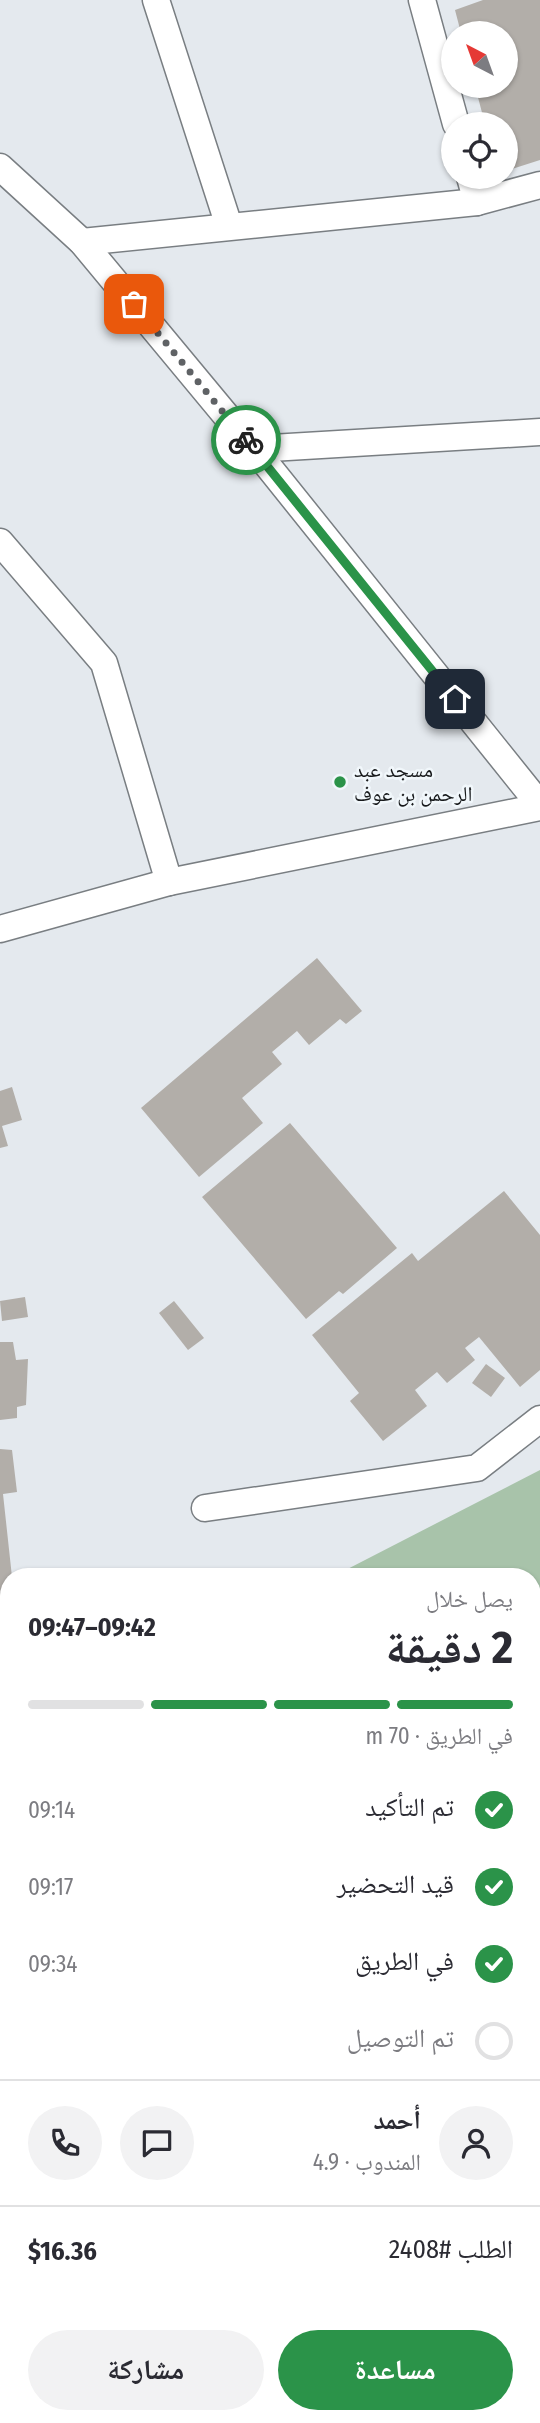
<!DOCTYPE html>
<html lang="ar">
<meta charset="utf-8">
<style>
body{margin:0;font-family:"Fira Sans Condensed","Noto Naskh Arabic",sans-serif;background:#f2f2f3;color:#2b2b33;direction:rtl;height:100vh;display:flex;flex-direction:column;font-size:26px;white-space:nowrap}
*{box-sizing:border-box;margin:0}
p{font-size:23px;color:#7c7c81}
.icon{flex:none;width:38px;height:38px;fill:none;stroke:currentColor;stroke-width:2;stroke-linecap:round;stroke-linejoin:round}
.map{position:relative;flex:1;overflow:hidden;direction:ltr}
.drawer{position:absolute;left:0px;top:1568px;width:541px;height:856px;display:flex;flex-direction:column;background:#fff;border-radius:28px 28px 0 0;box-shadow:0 2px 5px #0004;direction:rtl}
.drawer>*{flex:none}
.needle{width:46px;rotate:319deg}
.controls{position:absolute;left:441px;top:21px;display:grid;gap:14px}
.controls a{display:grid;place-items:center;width:77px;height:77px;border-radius:50%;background:#fff;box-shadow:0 2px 5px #0004;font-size:35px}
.pin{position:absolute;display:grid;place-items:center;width:60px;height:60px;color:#fff;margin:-30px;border-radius:14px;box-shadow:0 4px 10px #0006}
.courier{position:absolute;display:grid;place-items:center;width:70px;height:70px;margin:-35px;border:5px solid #2b9349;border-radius:50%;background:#fff;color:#222;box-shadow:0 2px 9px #0007}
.overview em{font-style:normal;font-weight:700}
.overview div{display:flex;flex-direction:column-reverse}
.overview{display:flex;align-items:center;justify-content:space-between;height:119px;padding:0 28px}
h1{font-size:46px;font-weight:700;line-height:52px}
.bar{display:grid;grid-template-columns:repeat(4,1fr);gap:10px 7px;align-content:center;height:84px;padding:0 28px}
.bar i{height:9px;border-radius:5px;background:#e1e1e2}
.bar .active{background:#2b9349}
.bar p{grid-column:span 4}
.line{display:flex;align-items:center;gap:18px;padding:0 28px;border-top:2px solid #e1e1e2}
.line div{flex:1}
.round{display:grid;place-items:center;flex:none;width:74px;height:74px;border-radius:37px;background:#f2f2f3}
ol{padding:0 28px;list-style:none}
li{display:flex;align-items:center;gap:21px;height:77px}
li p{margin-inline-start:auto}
li .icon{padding:7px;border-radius:50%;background:#2b9349;color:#fff;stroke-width:4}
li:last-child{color:#7c7c81}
li i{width:38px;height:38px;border:4px solid #e1e1e2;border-radius:50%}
.button{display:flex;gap:14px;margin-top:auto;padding:14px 28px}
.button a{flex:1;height:80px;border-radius:42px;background:#2b9349;color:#fff;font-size:28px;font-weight:700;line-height:80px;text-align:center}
.button a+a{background:#f2f2f3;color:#2b2b33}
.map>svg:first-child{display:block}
</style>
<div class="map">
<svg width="540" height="2423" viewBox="0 0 540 2423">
<rect width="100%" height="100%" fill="#e4e9ee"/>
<path fill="#a8c3aa" d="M540,1470V2348L532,2352V1577H332Z"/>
<g fill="#b2aea9">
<path d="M483,0H540V160L506,171V124H485L475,86H506V33H461L455,10Z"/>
<path d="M317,958L362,1011L346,1024L340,1019L309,1045L297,1031L272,1052L282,1064L242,1098L263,1123L199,1177L141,1108Z"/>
<path d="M12,1087L22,1120L2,1126L8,1146L0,1148V1091Z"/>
<path d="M290,1123L397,1248L343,1294L339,1291L306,1319L202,1197Z"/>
<path d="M504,1191L540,1235V1370L520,1387L479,1337L465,1348L475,1360L447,1383L437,1372L415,1390L427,1406L383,1441L350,1401L359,1393L312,1335L412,1253L418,1261Z"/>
<path d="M25,1297L28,1317L2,1321L0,1301Z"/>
<path d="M174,1301L204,1338L188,1350L159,1313Z"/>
<path d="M0,1342H13L16,1360L28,1359L26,1405L17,1407V1418L0,1420Z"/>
<path d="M486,1364L505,1378L491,1397L472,1383Z"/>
<path d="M0,1449L12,1450L17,1492L3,1494L12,1577H9V1599L0,1600Z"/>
<path d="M532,1652L535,1656L540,1653V1797L532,1782Z"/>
<path d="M0,1691L9,1693V1767L0,1766Z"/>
<path d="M540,1968V2075L532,2079V1972Z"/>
<path d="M536,2092L540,2098V2177L532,2183V2095Z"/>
</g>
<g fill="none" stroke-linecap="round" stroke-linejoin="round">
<g stroke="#797e82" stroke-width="29">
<g id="minor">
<path d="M156,0L229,226"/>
<path d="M422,0L456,124"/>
<path d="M0,167L82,242L268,466L540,805"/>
<path d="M470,177L477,202"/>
<path d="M82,242L477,202L540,185"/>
<path d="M254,449L540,432"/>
<path d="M0,542L104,663L169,882"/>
<path d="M0,929L169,882L540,807"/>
<path d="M205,1508L477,1468L540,1419"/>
</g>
</g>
<g stroke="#c3c3c4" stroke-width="41">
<path id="primary" d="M503,2423L516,2415"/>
</g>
<use href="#minor" stroke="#fff" stroke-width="26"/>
<use href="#primary" stroke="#e6ad8b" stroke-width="38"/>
</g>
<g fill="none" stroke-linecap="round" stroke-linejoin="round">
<path stroke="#5f6265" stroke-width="7" stroke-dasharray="0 12.6" d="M134,304L246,440"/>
<path stroke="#2b9349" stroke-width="9" d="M246,440L455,699"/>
</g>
<circle fill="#2b9349" stroke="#f1f7fb" stroke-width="2.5" cx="340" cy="782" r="7"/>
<g text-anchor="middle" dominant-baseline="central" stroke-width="5" stroke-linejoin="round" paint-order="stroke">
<g font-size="21" fill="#17191b" stroke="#f1f7fb" text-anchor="start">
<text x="354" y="770">مسجد عبد<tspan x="354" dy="24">الرحمن بن عوف</tspan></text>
</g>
</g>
</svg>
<div class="controls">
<a><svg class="needle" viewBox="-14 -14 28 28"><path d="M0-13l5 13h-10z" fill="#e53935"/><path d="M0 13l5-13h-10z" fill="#7c7c81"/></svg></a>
<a><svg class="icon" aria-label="locate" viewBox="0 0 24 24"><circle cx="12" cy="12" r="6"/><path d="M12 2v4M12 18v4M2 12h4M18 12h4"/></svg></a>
</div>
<div class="pin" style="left:134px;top:304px;background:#ea580c"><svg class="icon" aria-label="bag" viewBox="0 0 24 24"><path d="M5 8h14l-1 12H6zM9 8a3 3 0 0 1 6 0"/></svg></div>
<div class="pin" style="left:455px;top:699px;background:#1f2937"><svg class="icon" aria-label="home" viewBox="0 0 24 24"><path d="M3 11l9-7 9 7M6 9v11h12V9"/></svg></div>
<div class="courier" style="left:246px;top:440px"><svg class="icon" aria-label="bike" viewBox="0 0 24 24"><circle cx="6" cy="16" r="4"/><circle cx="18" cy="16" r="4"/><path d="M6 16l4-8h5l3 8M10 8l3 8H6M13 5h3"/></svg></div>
<section class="drawer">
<div class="overview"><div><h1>2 دقيقة</h1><p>يصل خلال</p></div><em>09:42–09:47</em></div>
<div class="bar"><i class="active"></i><i class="active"></i><i class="active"></i><i></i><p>في الطريق · 70 m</p></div>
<ol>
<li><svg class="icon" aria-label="check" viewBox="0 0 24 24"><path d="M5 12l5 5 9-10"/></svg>تم التأكيد<p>09:14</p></li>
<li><svg class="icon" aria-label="check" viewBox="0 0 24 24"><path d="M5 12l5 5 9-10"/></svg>قيد التحضير<p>09:17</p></li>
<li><svg class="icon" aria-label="check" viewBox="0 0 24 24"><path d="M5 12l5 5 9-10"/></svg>في الطريق<p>09:34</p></li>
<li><i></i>تم التوصيل</li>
</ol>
<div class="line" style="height:126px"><a class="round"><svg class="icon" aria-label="person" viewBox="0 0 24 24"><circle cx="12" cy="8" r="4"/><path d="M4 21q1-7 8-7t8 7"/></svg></a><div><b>أحمد</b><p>المندوب · 4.9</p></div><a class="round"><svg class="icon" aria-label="chat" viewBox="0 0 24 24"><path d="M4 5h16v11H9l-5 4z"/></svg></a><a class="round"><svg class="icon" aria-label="phone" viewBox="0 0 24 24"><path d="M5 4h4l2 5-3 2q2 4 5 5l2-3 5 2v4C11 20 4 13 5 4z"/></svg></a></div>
<div class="line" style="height:91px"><div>الطلب #2408</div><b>$16.36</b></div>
<div class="button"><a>مساعدة</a><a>مشاركة</a></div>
</section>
</div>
